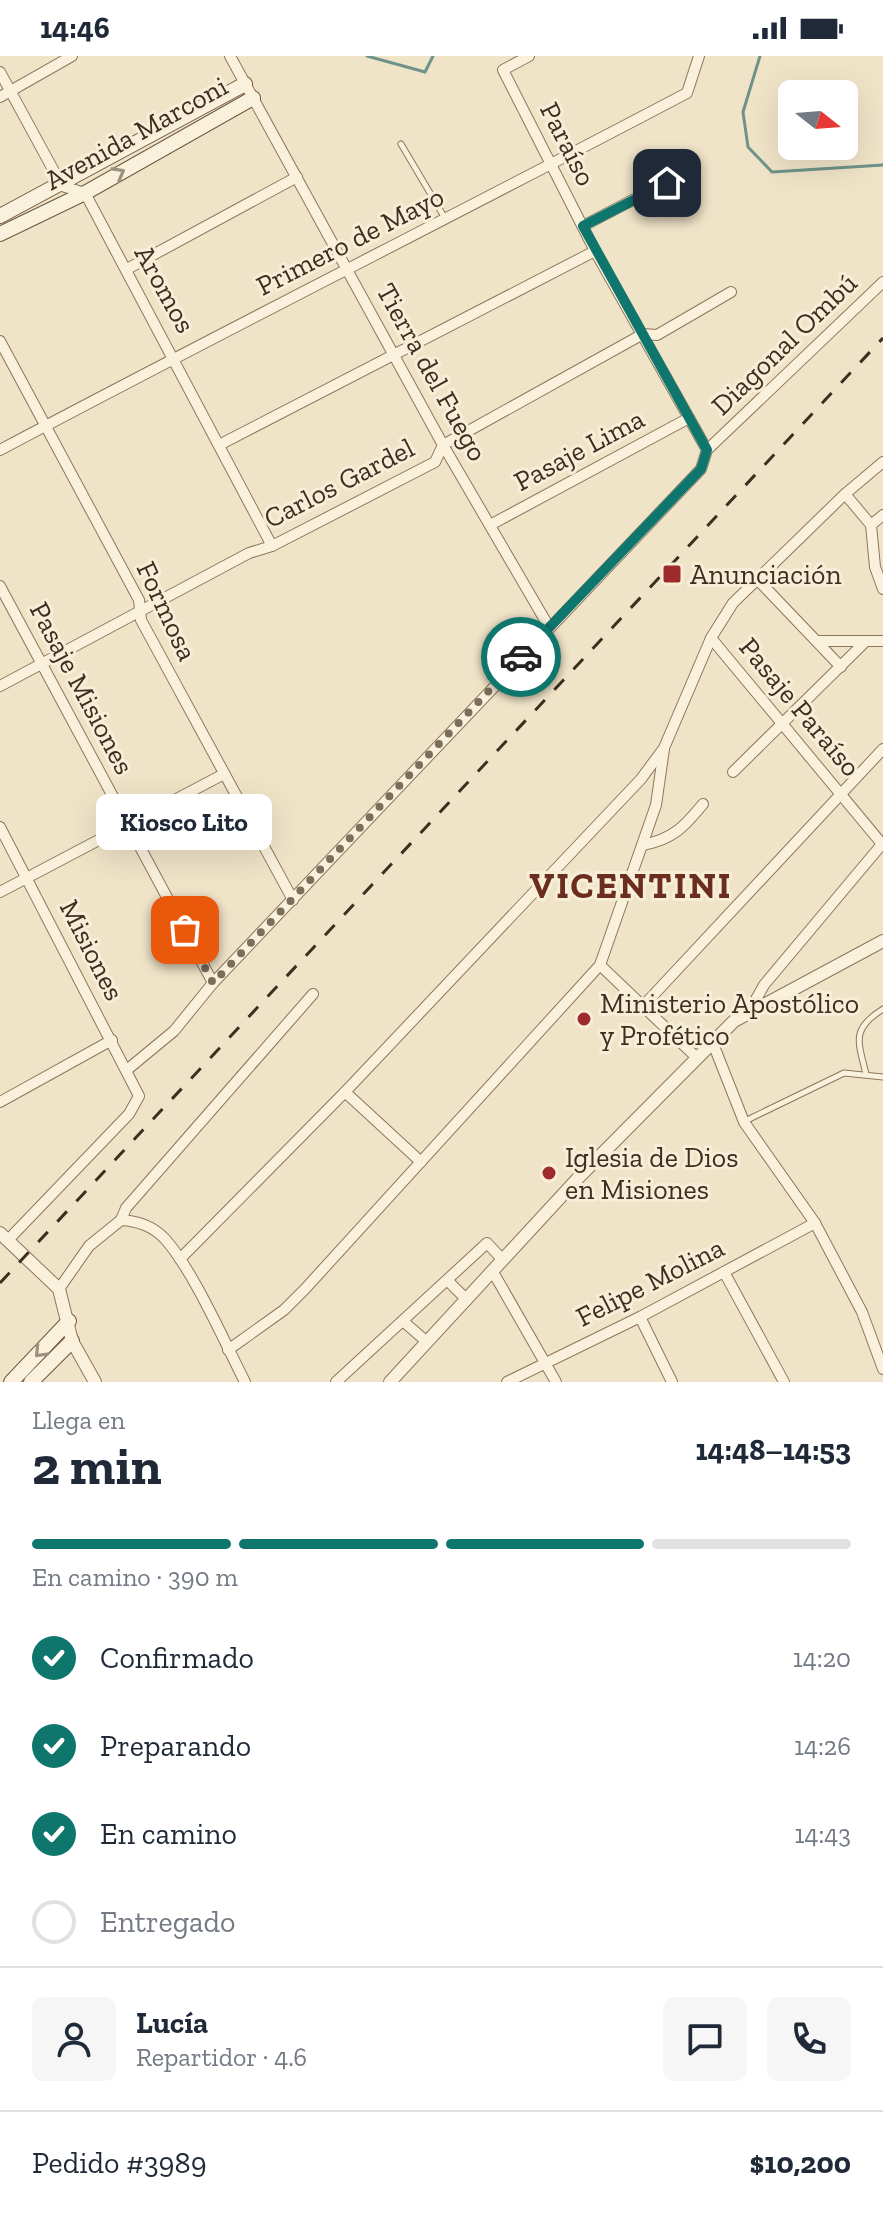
<!DOCTYPE html>
<html lang="es">
<meta charset="utf-8">
<style>
body{margin:0;font-family:"Zilla Slab",serif;background:#f6f6f7;color:#1f2937;height:100vh;display:flex;flex-direction:column;font-size:30px;white-space:nowrap}
*{box-sizing:border-box;margin:0}
p{font-size:26px;color:#747a83}
.icon{flex:none;width:44px;height:44px;fill:none;stroke:currentColor;stroke-width:2;stroke-linecap:round;stroke-linejoin:round}
.map{position:relative;height:1326px;overflow:hidden}
.drawer{display:flex;flex-direction:column;background:#fff;flex:1}
.drawer>*{flex:none}
.needle{width:52px;rotate:107deg}
.fabs{position:absolute;left:778px;top:24px;display:grid;gap:16px}
.fabs a{display:grid;place-items:center;width:80px;height:80px;border-radius:12px;background:#fff;box-shadow:0 8px 32px #0002;font-size:40px}
.pin{position:absolute;display:grid;place-items:center;width:68px;height:68px;color:#fff;margin:-34px;border-radius:16px;box-shadow:0 4px 12px #0006}
.courier{position:absolute;display:grid;place-items:center;width:80px;height:80px;margin:-40px;border:6px solid #0f766e;border-radius:50%;background:#fff;color:#222;box-shadow:0 2px 10px #0007}
.bubble{position:absolute;height:56px;border-radius:12px;background:#fff;box-shadow:0 8px 32px #0002;font-size:26px;font-weight:700;line-height:56px;text-align:center}
.summary em{font-style:normal;font-weight:700}
.summary div{display:flex;flex-direction:column-reverse}
.summary{display:flex;align-items:center;justify-content:space-between;height:136px;padding:0 32px}
h1{font-size:52px;font-weight:700;line-height:60px}
.bar{display:grid;grid-template-columns:repeat(4,1fr);gap:12px 8px;align-content:center;height:96px;padding:0 32px}
.bar i{height:10px;border-radius:6px;background:#e0e1e3}
.bar .active{background:#0f766e}
.bar p{grid-column:span 4}
.line{display:flex;align-items:center;gap:20px;padding:0 32px;border-top:2px solid #e0e1e3}
.line div{flex:1}
.round{display:grid;place-items:center;flex:none;width:84px;height:84px;border-radius:12px;background:#f6f6f7}
ol{padding:0 32px;list-style:none}
li{display:flex;align-items:center;gap:24px;height:88px}
li p{margin-inline-start:auto}
li .icon{padding:8px;border-radius:50%;background:#0f766e;color:#fff;stroke-width:4}
li:last-child{color:#747a83}
li i{width:44px;height:44px;border:4px solid #e0e1e3;border-radius:50%}
.status{display:flex;justify-content:space-between;align-items:center;height:56px;padding:0 40px;background:#fff;direction:ltr}
.status svg{height:22px;fill:currentColor}
.map>svg:first-child{display:block}
</style>
<div class="status"><b>14:46</b><svg viewBox="0 0 49 12"><path d="M0 12V9h3v3zM5 12V6h3v6zM10 12V3h3v9zM15 12V0h3v12zM26 1h20v11H26zM47 4h2v5h-2z"/></svg></div>
<div class="map">
<svg width="883" height="1326" viewBox="0 0 883 1326">
<rect width="100%" height="100%" fill="#f0e4c8"/>
<g fill="none" stroke-linecap="round" stroke-linejoin="round">
<g stroke="#6f938a" stroke-width="3">
<path d="M367,0L425,16L433,0"/>
<path d="M760,0L743,56L748,91L772,116L883,109"/>
</g>
<g stroke="#8d765c" stroke-width="7">
<g id="service">
<path d="M401,88L446,164"/>
<path d="M866,1018C858,985 851,973 883,953"/>
<path d="M745,1065L844,1017L883,1021"/>
</g>
</g>
<g stroke="#8d765c" stroke-width="12">
<g id="minor">
<path d="M230,0L443,389L549,571"/>
<path d="M529,0L503,14L595,195L707,394"/>
<path d="M0,16L62,130L85,137L272,490"/>
<path d="M0,41L72,0"/>
<path d="M583,170L694,112"/>
<path d="M127,213L297,121"/>
<path d="M0,285L139,544L141,564L293,844"/>
<path d="M221,388L595,195"/>
<path d="M0,394C228,273 459,157 687,37L699,0"/>
<path d="M845,438L871,469"/>
<path d="M883,459L871,469L875,511L883,533"/>
<path d="M492,468L689,362"/>
<path d="M758,524L841,611"/>
<path d="M0,530L213,927"/>
<path d="M711,582L882,788"/>
<path d="M817,585H883"/>
<path d="M0,630L249,497L272,490L435,406L443,389L643,278L657,279L731,236"/>
<path d="M733,716L865,586"/>
<path d="M0,771L139,1040L129,1058L8,1184"/>
<path d="M643,789C673,783 684,771 703,748"/>
<path d="M0,836L224,718"/>
<path d="M600,909L695,1000"/>
<path d="M645,948L883,693"/>
<path d="M750,954L764,929L883,787"/>
<path d="M712,985L744,1066L815,1167L862,1256L883,1313"/>
<path d="M128,1013L174,975L213,927L701,413L707,394L883,226"/>
<path d="M345,1036L421,1106"/>
<path d="M0,1046L112,984"/>
<path d="M121,1164C138,1165 153,1170 165,1183C193,1214 225,1287 245,1326"/>
<path d="M180,1203L345,1036L641,723L664,692L711,582L733,547L845,438L883,406"/>
<path d="M493,1216L556,1326"/>
<path d="M724,1216L784,1326"/>
<path d="M448,1225L467,1244"/>
<path d="M59,1233L89,1190L121,1164L126,1152L313,938"/>
<path d="M640,1261L672,1326"/>
<path d="M404,1266L427,1286"/>
<path d="M228,1294L284,1254L305,1233L600,909L656,749L664,693"/>
<path d="M336,1326L487,1187L503,1204"/>
<path d="M507,1326L640,1261L815,1167"/>
</g>
</g>
<g stroke="#8d765c" stroke-width="14">
<g id="tertiary">
<path d="M0,1177L59,1233L72,1285L95,1326"/>
<path d="M390,1326L580,1120L734,965L883,885"/>
</g>
</g>
<g stroke="#6f573f" stroke-width="16">
<g id="secondary">
<path d="M0,160L245,28"/>
<path d="M0,178L85,137L253,42"/>
<path d="M11,1326L69,1265"/>
<path d="M31,1326L72,1285"/>
</g>
</g>
<use href="#service" stroke="#faf1dc" stroke-width="5"/>
<use href="#minor" stroke="#faf1dc" stroke-width="10"/>
<use href="#tertiary" stroke="#faf1dc" stroke-width="12"/>
<use href="#secondary" stroke="#faf1dc" stroke-width="14"/>
<path stroke="#3d2e20" stroke-width="3" stroke-dasharray="14 14" stroke-linecap="butt" d="M0,1227L883,282"/>
</g>
<defs><path id="oneway-chevron" d="M-2-3.5L2.5 0L-2 3.5" fill="none" stroke-width="1.6" stroke-linecap="round" stroke-linejoin="round" transform="scale(2)"/></defs>
<g stroke="#9c907e">
<use href="#oneway-chevron" transform="translate(119 117) rotate(-29)"/>
<use href="#oneway-chevron" transform="translate(40 1296) rotate(134)"/>
</g>
<g fill="none" stroke-linecap="round" stroke-linejoin="round">
<path stroke="#7c6e5b" stroke-width="8" stroke-dasharray="0 14.4" d="M185,874L213,927L521,601"/>
<path stroke="#0f766e" stroke-width="10" d="M521,601L701,413L707,394L583,170L667,127"/>
</g>
<g fill="#9e2a2b" stroke="#f7eed8" stroke-width="3">
<rect x="662" y="508" width="20" height="20" rx="4"/>
<circle cx="584" cy="963" r="8"/>
<circle cx="549" cy="1117" r="8"/>
</g>
<g text-anchor="middle" dominant-baseline="central" stroke-width="6" stroke-linejoin="round" paint-order="stroke">
<g font-size="28" fill="#3d2e20" stroke="#f7eed8">
<text transform="translate(136 77) rotate(-29)">Avenida Marconi</text>
<text transform="translate(568 88) rotate(63)">Paraíso</text>
<text transform="translate(350 185) rotate(-27)">Primero de Mayo</text>
<text transform="translate(165 233) rotate(61)">Aromos</text>
<text transform="translate(784 288) rotate(-44)">Diagonal Ombú</text>
<text transform="translate(432 316) rotate(61)">Tierra del Fuego</text>
<text transform="translate(579 394) rotate(-28)">Pasaje Lima</text>
<text transform="translate(339 427) rotate(-27)">Carlos Gardel</text>
<text transform="translate(167 555) rotate(65)">Formosa</text>
<text transform="translate(82 632) rotate(62)">Pasaje Misiones</text>
<text transform="translate(800 651) rotate(50)">Pasaje Paraíso</text>
<text transform="translate(92 894) rotate(63)">Misiones</text>
<text transform="translate(650 1226) rotate(-27)">Felipe Molina</text>
</g>
<g font-size="28" fill="#3d2e20" stroke="#f7eed8" text-anchor="start">
<text x="690" y="518">Anunciación</text>
<text x="600" y="947">Ministerio Apostólico<tspan x="600" dy="32">y Profético</tspan></text>
<text x="565" y="1101">Iglesia de Dios<tspan x="565" dy="32">en Misiones</tspan></text>
</g>
<g font-size="36" font-weight="bold" letter-spacing="2" fill="#6b2e1e" stroke="#f7eed8">
<text x="631" y="829">VICENTINI</text>
</g>
</g>
</svg>
<div class="fabs">
<a><svg class="needle" viewBox="-14 -14 28 28"><path d="M0-13l5 13h-10z" fill="#e53935"/><path d="M0 13l5-13h-10z" fill="#747a83"/></svg></a>
</div>
<div class="pin" style="left:185px;top:874px;background:#ea580c"><svg class="icon" aria-label="bag" viewBox="0 0 24 24"><path d="M5 8h14l-1 12H6zM9 8a3 3 0 0 1 6 0"/></svg></div>
<div class="pin" style="left:667px;top:127px;background:#1f2937"><svg class="icon" aria-label="home" viewBox="0 0 24 24"><path d="M3 11l9-7 9 7M6 9v11h12V9"/></svg></div>
<div class="courier" style="left:521px;top:601px"><svg class="icon" aria-label="car" viewBox="0 0 24 24"><path d="M5 17H2v-5l4-1 3-4h7l3 4 3 1v5h-3M9 17h6M6 11h13"/><circle cx="7" cy="17" r="2"/><circle cx="17" cy="17" r="2"/></svg></div>
<div class="bubble" style="left:96px;top:738px;width:176px">Kiosco Lito</div>
</div>
<section class="drawer">
<div class="summary"><div><h1>2 min</h1><p>Llega en</p></div><em>14:48–14:53</em></div>
<div class="bar"><i class="active"></i><i class="active"></i><i class="active"></i><i></i><p>En camino · 390 m</p></div>
<ol>
<li><svg class="icon" aria-label="check" viewBox="0 0 24 24"><path d="M5 12l5 5 9-10"/></svg>Confirmado<p>14:20</p></li>
<li><svg class="icon" aria-label="check" viewBox="0 0 24 24"><path d="M5 12l5 5 9-10"/></svg>Preparando<p>14:26</p></li>
<li><svg class="icon" aria-label="check" viewBox="0 0 24 24"><path d="M5 12l5 5 9-10"/></svg>En camino<p>14:43</p></li>
<li><i></i>Entregado</li>
</ol>
<div class="line" style="height:144px"><a class="round"><svg class="icon" aria-label="person" viewBox="0 0 24 24"><circle cx="12" cy="8" r="4"/><path d="M4 21q1-7 8-7t8 7"/></svg></a><div><b>Lucía</b><p>Repartidor · 4.6</p></div><a class="round"><svg class="icon" aria-label="chat" viewBox="0 0 24 24"><path d="M4 5h16v11H9l-5 4z"/></svg></a><a class="round"><svg class="icon" aria-label="phone" viewBox="0 0 24 24"><path d="M5 4h4l2 5-3 2q2 4 5 5l2-3 5 2v4C11 20 4 13 5 4z"/></svg></a></div>
<div class="line" style="height:104px"><div>Pedido #3989</div><b>$10,200</b></div>
</section>
